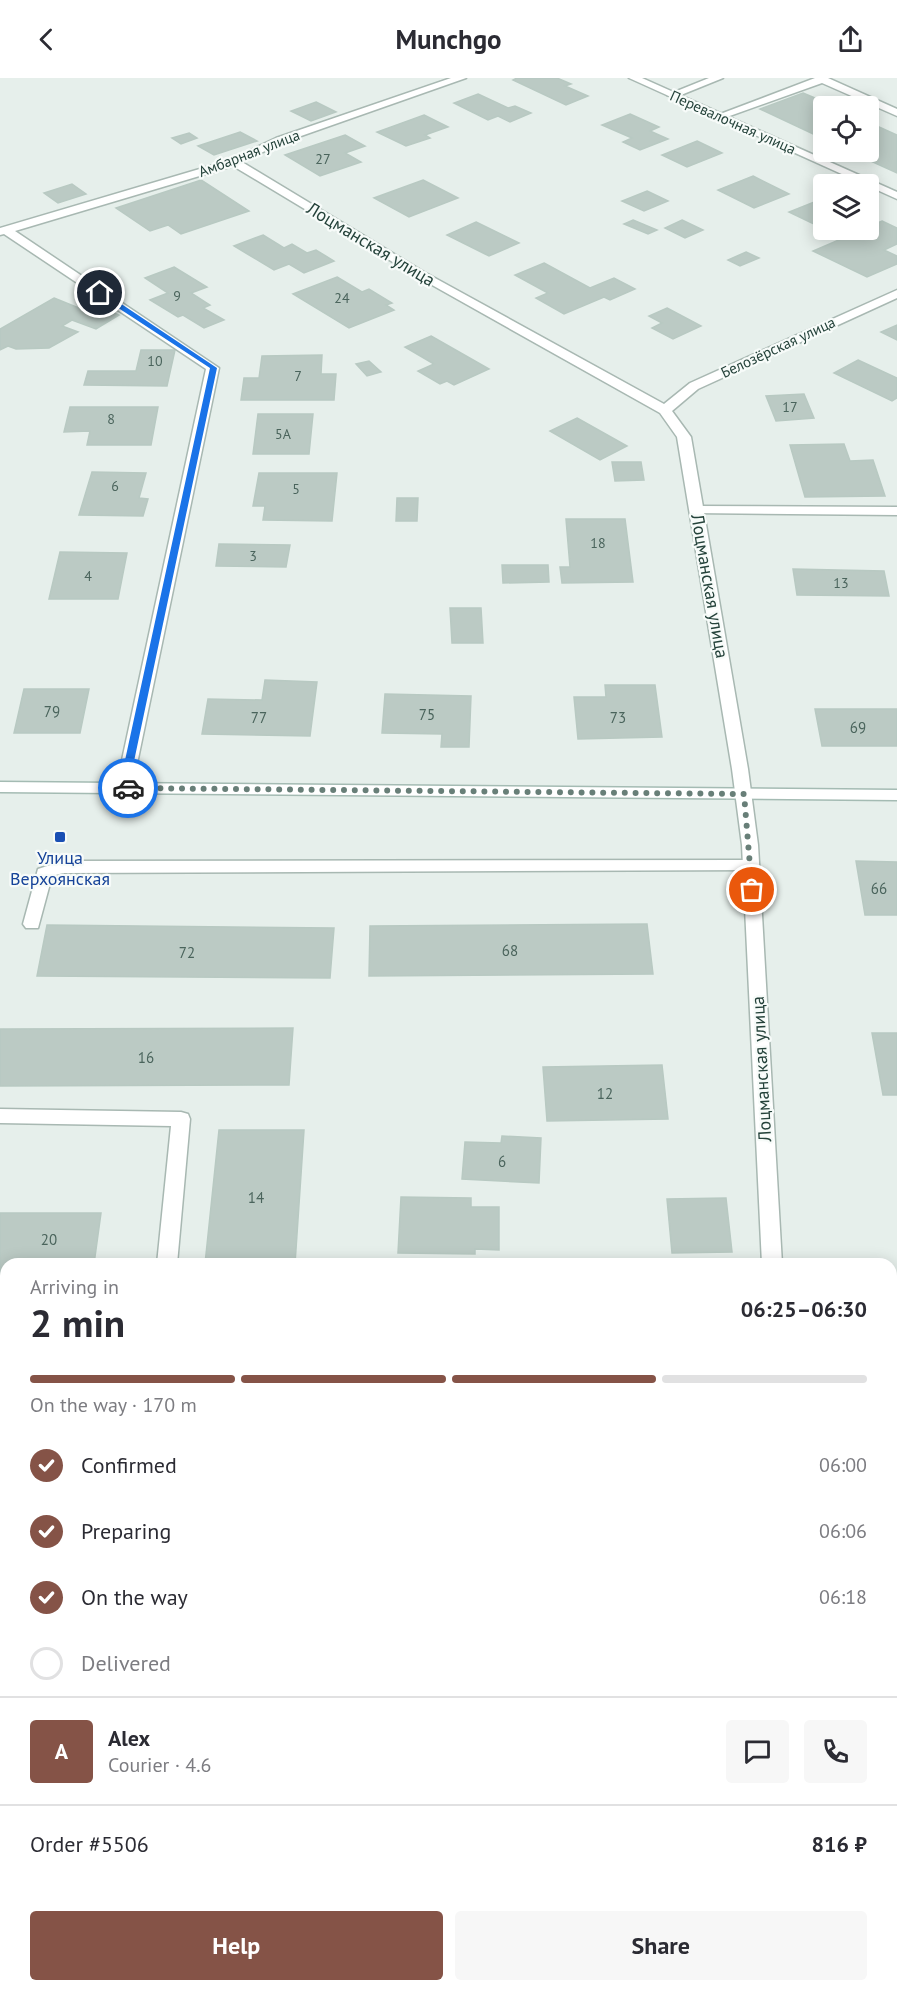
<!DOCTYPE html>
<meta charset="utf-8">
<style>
body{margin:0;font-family:"PT Sans",sans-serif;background:#f7f7f7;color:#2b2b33;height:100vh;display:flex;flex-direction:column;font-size:22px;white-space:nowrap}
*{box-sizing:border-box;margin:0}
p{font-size:20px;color:#7c7c81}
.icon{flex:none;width:33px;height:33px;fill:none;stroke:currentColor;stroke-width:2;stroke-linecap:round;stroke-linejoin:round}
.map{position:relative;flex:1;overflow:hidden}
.side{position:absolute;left:0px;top:1180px;width:897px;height:734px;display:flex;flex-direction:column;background:#fff;border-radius:18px 18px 0 0;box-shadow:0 3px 15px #0003}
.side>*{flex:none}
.fabs{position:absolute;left:813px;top:18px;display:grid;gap:12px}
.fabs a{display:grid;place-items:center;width:66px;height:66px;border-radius:6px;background:#fff;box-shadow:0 3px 15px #0003;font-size:30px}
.pin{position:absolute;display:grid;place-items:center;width:51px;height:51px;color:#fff;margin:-26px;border:3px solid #fff;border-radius:50%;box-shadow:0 2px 6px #0007}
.courier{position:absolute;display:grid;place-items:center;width:60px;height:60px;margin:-30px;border:4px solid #1a73e8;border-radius:50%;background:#fff;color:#222;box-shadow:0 2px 8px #0007}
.headline em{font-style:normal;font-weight:700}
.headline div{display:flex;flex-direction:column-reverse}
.headline{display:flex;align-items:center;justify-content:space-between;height:102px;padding:0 30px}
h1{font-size:39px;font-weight:700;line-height:45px}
.bar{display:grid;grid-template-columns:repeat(4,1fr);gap:9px 6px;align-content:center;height:72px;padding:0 30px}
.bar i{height:8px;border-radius:4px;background:#e1e1e2}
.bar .selected{background:#855347}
.bar p{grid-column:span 4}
.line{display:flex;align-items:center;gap:15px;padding:0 30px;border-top:2px solid #e1e1e2}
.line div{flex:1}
.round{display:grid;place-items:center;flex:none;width:63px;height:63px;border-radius:6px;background:#f7f7f7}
ol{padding:0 30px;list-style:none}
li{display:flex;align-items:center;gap:18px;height:66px}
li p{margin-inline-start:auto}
li .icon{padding:6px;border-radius:50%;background:#855347;color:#fff;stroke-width:4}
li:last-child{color:#7c7c81}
li i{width:33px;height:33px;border:3px solid #e1e1e2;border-radius:50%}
.primary-button{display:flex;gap:12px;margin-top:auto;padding:12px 30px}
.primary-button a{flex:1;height:69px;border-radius:6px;background:#855347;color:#fff;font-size:24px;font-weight:700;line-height:69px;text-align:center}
.primary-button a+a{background:#f7f7f7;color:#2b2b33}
header{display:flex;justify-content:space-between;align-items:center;height:78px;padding:0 30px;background:#fff;font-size:27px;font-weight:700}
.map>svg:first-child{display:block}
</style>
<header><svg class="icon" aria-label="back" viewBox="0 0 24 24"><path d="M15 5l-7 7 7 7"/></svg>Munchgo<svg class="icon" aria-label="share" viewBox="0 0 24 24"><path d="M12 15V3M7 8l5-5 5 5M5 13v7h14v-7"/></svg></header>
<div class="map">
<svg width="897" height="1913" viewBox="0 0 897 1913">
<rect width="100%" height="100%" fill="#e6efeb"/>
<g fill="#bbcac4" stroke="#b8c9c2" stroke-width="1.5">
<path d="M517,0H557L571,6L565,8L588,18L566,27L513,2Z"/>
<path d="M803,15L834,28H824V61L760,31Z"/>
<path d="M478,16L508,30L515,28L531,35L510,44L498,38L488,42L454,25Z"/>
<path d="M316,24L336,34L311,43L291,33Z"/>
<path d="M630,36L659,49L650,53L668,61L640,72L623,64L632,60L602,47Z"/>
<path d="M424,37L448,49L425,57L430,60L406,68L377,54Z"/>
<path d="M868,44L897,57V95L851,74H868Z"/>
<path d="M240,54L257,63L214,77L198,68Z"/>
<path d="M189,55L197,60L181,66L172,60Z"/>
<path d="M345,57L365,68L345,75L361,84L320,98L285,77Z"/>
<path d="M697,63L722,75L687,89L662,77Z"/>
<path d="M753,98L789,116L754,130L718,112Z"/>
<path d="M201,102L249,133L181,156L168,147L150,153L116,130Z"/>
<path d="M423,102L458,120L409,139L374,120Z"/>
<path d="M72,106L86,116L58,125L44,115Z"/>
<path d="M647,113L668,123L644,133L622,123Z"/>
<path d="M824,120V146L818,148L789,134Z"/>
<path d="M633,142L657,152L648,156L624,146Z"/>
<path d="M682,142L703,152L685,160L665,150Z"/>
<path d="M882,143L897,150V166L884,172L897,178V186L867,199L813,173L862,152H868V149Z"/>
<path d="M476,144L519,165L489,178L447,157Z"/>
<path d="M263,157L284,170L292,166L307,175L316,172L334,183L304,195L289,186L274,192L234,168Z"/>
<path d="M746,174L759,180L740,188L728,182Z"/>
<path d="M544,185L590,210L614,200L635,211L610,222L604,219L564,236L536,220L548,215L515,197Z"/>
<path d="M174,189L207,209L191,215L210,227L203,230L224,242L204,250L183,237L178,239L150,222L168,215L145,200Z"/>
<path d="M337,199L362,214L369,211L392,225L386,227L394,232L349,250L293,216Z"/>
<path d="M54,220L96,237L105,231L119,237L96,251L72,242L62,248L78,254L49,270L16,271L8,268L0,272V251Z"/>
<path d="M667,230L701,248L673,261L652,250L662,245L649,238Z"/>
<path d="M897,247V262L881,254Z"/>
<path d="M431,258L489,291L454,307L447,303L440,306L418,293L434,286L405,269Z"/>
<path d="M141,272H175L167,308L84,307L88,293H136Z"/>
<path d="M322,277L321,296H336L334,322H241L244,300H259L262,278Z"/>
<path d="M858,282L897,300V320L892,323L834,295Z"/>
<path d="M369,283L381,294L367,298L356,286Z"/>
<path d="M804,316L814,340L776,343L766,318Z"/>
<path d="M70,329H158L151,367H87L90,353L64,354Z"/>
<path d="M258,336H313L309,376H253Z"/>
<path d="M577,340L627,368L600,382L550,353Z"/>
<path d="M844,366L850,383L873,382L885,418L805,419L790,367Z"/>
<path d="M612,384H641L644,402L615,403Z"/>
<path d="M92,394L146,395L139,420L148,421L143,438L79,437Z"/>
<path d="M259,395H337L332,443L263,442L265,428H253Z"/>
<path d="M397,420H418L417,443H396Z"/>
<path d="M566,441H625L633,504L562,505L560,489H570Z"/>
<path d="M219,466L290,467L286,489L216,488Z"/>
<path d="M60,474L127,475L118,521H49Z"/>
<path d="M502,487H548L549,504L503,505Z"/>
<path d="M793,491L884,493L889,518L797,517Z"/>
<path d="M450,530H481L483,565H452Z"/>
<path d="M265,602L317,604L310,658L202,656L208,621L262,622Z"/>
<path d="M605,607H655L662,659L578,661L574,619H606Z"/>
<path d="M24,611H89L80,655H14Z"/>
<path d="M385,616L471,618L469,669H441L442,656L382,655Z"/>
<path d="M815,631H897V668H822Z"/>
<path d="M856,783L897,784V837H865Z"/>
<path d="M647,846L653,896L369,898L370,848Z"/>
<path d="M47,847L334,850L330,900L37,898Z"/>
<path d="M293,950L289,1007L0,1008V951Z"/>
<path d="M872,955H897V1017H883Z"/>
<path d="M662,987L668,1041L547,1043L543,989Z"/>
<path d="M219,1052H304L295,1186H205Z"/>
<path d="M502,1058L541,1060L539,1105L462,1101L465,1064L501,1065Z"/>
<path d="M401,1119L471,1120V1129H499V1172L475,1171V1176L398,1175Z"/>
<path d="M726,1120L732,1174L672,1175L667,1121Z"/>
<path d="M0,1135H101L94,1186H6V1204H0Z"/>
<rect x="0" y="1335" width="6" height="76"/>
<path d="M6,1790V1829H1Z"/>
<path d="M317,1908H357L358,1913H317Z"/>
</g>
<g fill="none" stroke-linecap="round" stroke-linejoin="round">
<g stroke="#a8b8b2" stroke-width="3">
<g id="lane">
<path d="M709,0H723L676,19L667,17Z"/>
<path d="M815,0H828L897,31V38L822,5L724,40L715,38Z"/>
<path d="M697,428L897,429V437L692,435L690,432L692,429Z"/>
<path d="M751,782L757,784L759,788L757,792L63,795L52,798L38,850H26L23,846L38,791L63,783Z"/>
<path d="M0,1031L181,1034L188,1036L190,1041L177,1186H157L171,1048L0,1045Z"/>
<rect x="0" y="1273" width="6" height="18"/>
</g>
</g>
<g stroke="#a8b8b2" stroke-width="3">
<g id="street">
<path d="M451,0H466L284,64L242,84L424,194L664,326L690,305L897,212V220L698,311L672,333L691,359L748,691L758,767L782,1186H762L742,767L732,691L677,359L660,335L416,198L233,88L15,153L219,290L132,710L130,714H118L116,710L206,291L4,156L0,157V150L230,82L276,60Z"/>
<path d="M629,0H642L897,114V121Z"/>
<path d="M891,1254L897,1255V1273L891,1272Z"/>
<rect x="857" y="1908" width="26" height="5"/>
</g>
</g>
<g stroke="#a4bbb3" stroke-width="3">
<path id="secondary" d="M0,704L897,712V722L0,714Z"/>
</g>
<use href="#lane" fill="#fff" fill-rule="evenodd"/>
<use href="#street" fill="#fff" fill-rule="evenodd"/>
<use href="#secondary" fill="#fff" fill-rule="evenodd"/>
</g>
<path fill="#1a73e8" d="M97,213H102L217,290L129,707L133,710L128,713L119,710L210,290L97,216Z"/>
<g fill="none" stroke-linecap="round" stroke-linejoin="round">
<path stroke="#687f78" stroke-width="6" stroke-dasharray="0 10.8" d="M128,710L744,716L752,812"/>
</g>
<rect fill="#1a4fb4" stroke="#f7fbf9" stroke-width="2" x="54" y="753" width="12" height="12" rx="3"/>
<g text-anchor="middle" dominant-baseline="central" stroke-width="4.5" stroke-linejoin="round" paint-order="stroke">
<g font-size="14" fill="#4a645c">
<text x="323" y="81">27</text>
<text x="177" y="218">9</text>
<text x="342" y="220">24</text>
<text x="155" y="283">10</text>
<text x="298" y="298">7</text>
<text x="790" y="329">17</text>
<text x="111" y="341">8</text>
<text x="283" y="356">5А</text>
<text x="115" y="408">6</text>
<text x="296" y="411">5</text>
<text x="598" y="465">18</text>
<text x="253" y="478">3</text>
<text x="88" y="498">4</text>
<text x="841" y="505">13</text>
</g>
<g font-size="15" fill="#24423a" stroke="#f7fbf9">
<text transform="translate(733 44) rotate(24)">Перевалочная улица</text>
<text transform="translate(249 75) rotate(-21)">Амбарная улица</text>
<text transform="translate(778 269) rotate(-25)">Белозёрская улица</text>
</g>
<g font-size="15" fill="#4a645c">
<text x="52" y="633">79</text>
<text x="427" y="636">75</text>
<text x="259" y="639">77</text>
<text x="618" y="639">73</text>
<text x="858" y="649">69</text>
<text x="879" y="810">66</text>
<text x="510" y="872">68</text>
<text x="187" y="874">72</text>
<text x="146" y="979">16</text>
<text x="605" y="1015">12</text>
<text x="502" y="1083">6</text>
<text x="256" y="1119">14</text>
<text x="49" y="1161">20</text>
</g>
<g font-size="18" fill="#24423a" stroke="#f7fbf9">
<text transform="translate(371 166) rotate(31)">Лоцманская улица</text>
<text transform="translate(710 508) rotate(80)">Лоцманская улица</text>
<text transform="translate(761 991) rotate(-93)">Лоцманская улица</text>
</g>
<g font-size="18" fill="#164399" stroke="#f7fbf9">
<text x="60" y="779">Улица<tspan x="60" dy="21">Верхоянская</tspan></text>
</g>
</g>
</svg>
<div class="fabs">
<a><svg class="icon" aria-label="locate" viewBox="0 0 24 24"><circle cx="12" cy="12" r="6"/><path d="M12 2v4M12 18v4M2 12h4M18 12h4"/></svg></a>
<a><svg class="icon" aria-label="layers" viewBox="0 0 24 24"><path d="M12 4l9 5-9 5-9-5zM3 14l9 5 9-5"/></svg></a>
</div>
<div class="pin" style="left:752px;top:812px;background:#ea580c"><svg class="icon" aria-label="bag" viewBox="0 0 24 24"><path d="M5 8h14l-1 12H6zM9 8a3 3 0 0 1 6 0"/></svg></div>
<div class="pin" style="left:100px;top:215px;background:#1f2937"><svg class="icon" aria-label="home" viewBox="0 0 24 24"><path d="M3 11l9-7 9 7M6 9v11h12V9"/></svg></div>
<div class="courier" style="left:128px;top:710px"><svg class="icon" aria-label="car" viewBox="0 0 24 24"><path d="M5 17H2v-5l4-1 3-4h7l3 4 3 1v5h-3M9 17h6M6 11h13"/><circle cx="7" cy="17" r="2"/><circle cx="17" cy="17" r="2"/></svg></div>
<section class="side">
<div class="headline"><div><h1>2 min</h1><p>Arriving in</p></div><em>06:25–06:30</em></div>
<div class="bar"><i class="selected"></i><i class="selected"></i><i class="selected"></i><i></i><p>On the way · 170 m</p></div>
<ol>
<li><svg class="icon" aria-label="check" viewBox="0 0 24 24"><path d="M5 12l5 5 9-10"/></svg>Confirmed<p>06:00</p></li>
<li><svg class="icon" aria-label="check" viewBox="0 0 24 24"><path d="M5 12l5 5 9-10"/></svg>Preparing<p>06:06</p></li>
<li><svg class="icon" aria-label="check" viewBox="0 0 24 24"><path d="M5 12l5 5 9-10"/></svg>On the way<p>06:18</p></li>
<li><i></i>Delivered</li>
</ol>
<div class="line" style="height:108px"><b class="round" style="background:#855347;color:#fff">A</b><div><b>Alex</b><p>Courier · 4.6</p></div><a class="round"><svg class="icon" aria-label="chat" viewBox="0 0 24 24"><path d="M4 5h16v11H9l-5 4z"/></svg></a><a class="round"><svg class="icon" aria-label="phone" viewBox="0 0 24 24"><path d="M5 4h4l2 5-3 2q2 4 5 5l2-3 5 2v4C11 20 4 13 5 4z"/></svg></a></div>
<div class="line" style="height:78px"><div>Order #5506</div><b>816 ₽</b></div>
<div class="primary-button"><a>Help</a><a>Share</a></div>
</section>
</div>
